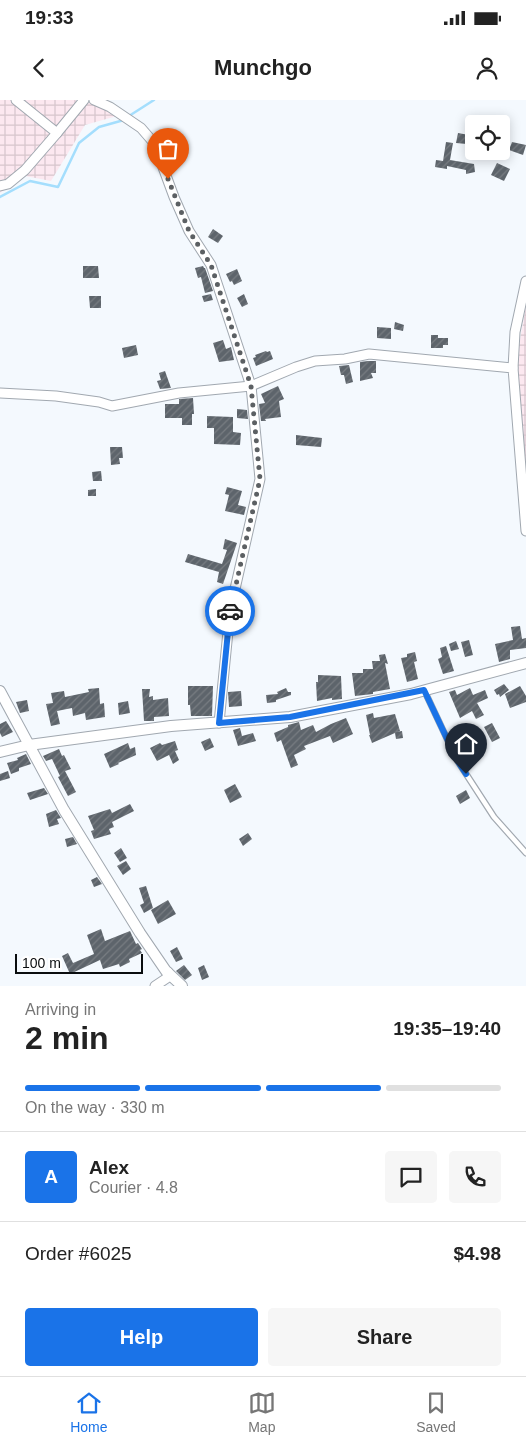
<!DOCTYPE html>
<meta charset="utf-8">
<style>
body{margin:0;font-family:Helvetica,sans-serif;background:#f6f6f6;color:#222;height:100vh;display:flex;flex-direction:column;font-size:19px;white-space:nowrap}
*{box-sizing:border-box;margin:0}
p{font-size:16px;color:#767676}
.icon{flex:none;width:28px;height:28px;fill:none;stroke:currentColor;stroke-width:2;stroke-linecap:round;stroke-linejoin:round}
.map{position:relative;height:886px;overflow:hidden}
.sheet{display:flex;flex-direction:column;background:#fff;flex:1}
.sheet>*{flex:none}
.tools{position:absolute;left:465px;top:15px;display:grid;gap:10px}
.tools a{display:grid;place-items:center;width:45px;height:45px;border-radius:5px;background:#fff;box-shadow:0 2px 12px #0003;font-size:25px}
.scale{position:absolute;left:15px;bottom:12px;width:128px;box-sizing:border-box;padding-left:5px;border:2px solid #0a0d0f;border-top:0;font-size:14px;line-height:18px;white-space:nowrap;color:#0a0d0f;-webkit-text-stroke:4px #fff;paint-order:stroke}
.pin{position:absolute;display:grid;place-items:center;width:42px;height:42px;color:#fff;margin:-51px -21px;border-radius:50% 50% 50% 0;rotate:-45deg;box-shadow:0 0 5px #0007}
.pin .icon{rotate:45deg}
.courier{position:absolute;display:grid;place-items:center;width:50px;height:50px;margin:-25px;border:4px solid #1a73e8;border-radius:50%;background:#fff;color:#222;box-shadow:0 1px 6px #0007}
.overview em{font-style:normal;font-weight:600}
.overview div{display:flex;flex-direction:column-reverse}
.overview{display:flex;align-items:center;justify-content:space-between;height:85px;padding:0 25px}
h1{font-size:32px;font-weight:600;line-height:38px}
.bar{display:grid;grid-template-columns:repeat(4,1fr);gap:8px 5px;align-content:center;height:60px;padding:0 25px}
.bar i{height:6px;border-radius:4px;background:#e0e0e0}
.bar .selected{background:#1a73e8}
.bar p{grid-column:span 4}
.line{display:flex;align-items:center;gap:12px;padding:0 25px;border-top:1px solid #e0e0e0}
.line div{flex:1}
.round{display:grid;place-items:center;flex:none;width:52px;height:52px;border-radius:5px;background:#f6f6f6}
.cta{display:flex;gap:10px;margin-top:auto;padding:10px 25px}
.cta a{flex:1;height:58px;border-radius:5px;background:#1a73e8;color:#fff;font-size:20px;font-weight:600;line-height:58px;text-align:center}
.cta a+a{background:#f6f6f6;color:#222}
.status{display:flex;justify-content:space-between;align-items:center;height:35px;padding:0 25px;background:#fff;direction:ltr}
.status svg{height:14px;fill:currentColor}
header{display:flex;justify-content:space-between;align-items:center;height:65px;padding:0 25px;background:#fff;font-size:22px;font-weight:600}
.tabs{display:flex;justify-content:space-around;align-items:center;height:70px;border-top:1px solid #e0e0e0;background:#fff;font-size:14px;color:#767676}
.tabs a{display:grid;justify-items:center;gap:2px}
.tabs .selected{color:#1a73e8}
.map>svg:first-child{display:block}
</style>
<div class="status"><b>19:33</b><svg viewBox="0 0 49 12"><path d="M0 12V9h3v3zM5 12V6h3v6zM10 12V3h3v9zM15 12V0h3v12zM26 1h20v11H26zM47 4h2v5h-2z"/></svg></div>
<header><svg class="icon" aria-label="back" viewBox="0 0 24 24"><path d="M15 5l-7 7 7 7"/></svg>Munchgo<svg class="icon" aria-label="person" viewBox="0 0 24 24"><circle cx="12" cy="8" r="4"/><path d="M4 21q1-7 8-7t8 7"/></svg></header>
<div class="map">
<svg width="526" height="886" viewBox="0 0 526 886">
<defs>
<pattern id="industrial-grid" width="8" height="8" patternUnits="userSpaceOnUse" patternTransform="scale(1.25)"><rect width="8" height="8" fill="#fce8f0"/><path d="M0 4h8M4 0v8" fill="none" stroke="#d7c6cd"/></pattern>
<pattern id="building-hatch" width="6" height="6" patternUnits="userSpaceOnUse" patternTransform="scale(1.25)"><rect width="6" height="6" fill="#5d646b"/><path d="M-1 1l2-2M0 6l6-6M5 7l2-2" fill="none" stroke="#787d82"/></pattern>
</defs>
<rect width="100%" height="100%" fill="#f4f9fe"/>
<g fill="url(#industrial-grid)">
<path d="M0,0H75L84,4L93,2L117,16L85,25L51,81L25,76L0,93Z"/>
<path d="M526,206V374L522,349L516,262Z"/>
</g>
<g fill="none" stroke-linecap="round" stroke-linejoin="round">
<g stroke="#a4defd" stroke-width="2.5">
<path d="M129,16L154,0"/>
<path d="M0,97L30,81L58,87L79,43L99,27L124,20"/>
</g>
</g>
<g fill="url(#building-hatch)">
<path d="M458,33L469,35L467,44L456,43Z"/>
<path d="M501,34L509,36L507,45L501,43Z"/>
<path d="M446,42L453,43L450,60L474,64L475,72L466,74V70L447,66V69L435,67L436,60L443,61Z"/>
<path d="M512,42L526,45L523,55L509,50Z"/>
<path d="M497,63L510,69L504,81L491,75Z"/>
<path d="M213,129L223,136L218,143L208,137Z"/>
<path d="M83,166H98L99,178H83Z"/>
<path d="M203,166L204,168H205L213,191L205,193L201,177L198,178L195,168Z"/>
<path d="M237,169L242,181L234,185L232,181L230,182L226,174Z"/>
<path d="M211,194L213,200L204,202L202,196Z"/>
<path d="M244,194L248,204L242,207L237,198Z"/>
<path d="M89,196H101V208H90Z"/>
<path d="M395,222L404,225L403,231L394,229Z"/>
<path d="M377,227L391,228V239L377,238Z"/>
<path d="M431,235H438V238H448V245H443V248H431Z"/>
<path d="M223,240L226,249L231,247L234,260L219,262L213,243Z"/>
<path d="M136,245L138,255L124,258L122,248Z"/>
<path d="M266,251L267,252L270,251L273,259L256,266L253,258L256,257L255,255Z"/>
<path d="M368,261H376V273H371L373,278L360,281V262Z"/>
<path d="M349,265L353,282L346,284L344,275H341L339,266Z"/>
<path d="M165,271L171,288L160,289L157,281L161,280L159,273Z"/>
<path d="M278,286L284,299L279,301L281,317L265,319L266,321H261L259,304L265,303L261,294Z"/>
<path d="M193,298L194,314H192V325H182V318H165V304H179V299Z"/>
<path d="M237,309L247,310L248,319L237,318Z"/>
<path d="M207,316L233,317V332L241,333L240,345L214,344V328H207Z"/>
<path d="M296,335L322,338L321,347L296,345Z"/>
<path d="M110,347H122L123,358H119L120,364L111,365Z"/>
<path d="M101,371L102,381H93L92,372Z"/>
<path d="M227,387L242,391L238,405L246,407L244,415L225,411L229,395L225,394Z"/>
<path d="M96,389V396H88V390Z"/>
<path d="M225,439L237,443L223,484L217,482L219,472L185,462L188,454L222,464L227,450L223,449Z"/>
<path d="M215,499L224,501L222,508L213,506Z"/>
<path d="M520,526L522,539L526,538V548L510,550V559L499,562L495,544L513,540L511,527Z"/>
<path d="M469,540L473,555L465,557L461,542Z"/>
<path d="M456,541L459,549L451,551L449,544Z"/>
<path d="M446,546L454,571L443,574L438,559L442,557L440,548Z"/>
<path d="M415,552L417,561L414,562L418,579L407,582L401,558L407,557V554Z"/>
<path d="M385,554L388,564L385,563L390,589L373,592V594L355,596L352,573H363V569H373L372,561H380L379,555Z"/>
<path d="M318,575L341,576L342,599L332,600V598L317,601L316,582H318Z"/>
<path d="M504,584L509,590L500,597L499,594L497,595L494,590Z"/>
<path d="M188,586H213L212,616H191L190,605H188Z"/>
<path d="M520,586L526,596V602L510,608L505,594Z"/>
<path d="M99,588L100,604L104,603L105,617L86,620L85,613L73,616L72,608L57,611L60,624L51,626L46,604L53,603L51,593L64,591L65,597L89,592L88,589Z"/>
<path d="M286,588L288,592H291V595L276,600V602L267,603L266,595L278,594L277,592Z"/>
<path d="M470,588L473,595L485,590L488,598L477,603L484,615L476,619L472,611L460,618L449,592L455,590L457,595Z"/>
<path d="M142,589H150L149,597L153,596V600L168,598L169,616L154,617V621H144Z"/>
<path d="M241,591L242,606L229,607L228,592Z"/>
<path d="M27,600L29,611L20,613L16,602Z"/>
<path d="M128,601L130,613L119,615L118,603Z"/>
<path d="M373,613L374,618L395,614L400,631L396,632L402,631L403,638L396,639L395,633L372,643L369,635H370L366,615Z"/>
<path d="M346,618L353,634L333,643L330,636L304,646L306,649L294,655L298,665L291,668L281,640L277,642L274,633L288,627V625L299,622L301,630L313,625L316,632L331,624Z"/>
<path d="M6,621L13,632L2,637L0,633V624Z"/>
<path d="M492,623L500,638L492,642L484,627Z"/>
<path d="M240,628L242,636L253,633L256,641L238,646L233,630Z"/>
<path d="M210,638L214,647L205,651L201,642Z"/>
<path d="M175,641L178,650L175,651L179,660L173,664L169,655L157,661L150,648L160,643L162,645Z"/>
<path d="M128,643L130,649L135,647L136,655L118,663L119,664L110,668L104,654Z"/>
<path d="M59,649L62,656L64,655L71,669L65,671L76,692L68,696L58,677L60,676L52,659L46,661L43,656Z"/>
<path d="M26,654L31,664L19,668V671L11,674L7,663L18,660L17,658Z"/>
<path d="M8,671L10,678L0,681V674Z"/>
<path d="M235,684L242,697L230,703L224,690Z"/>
<path d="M44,688L48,694L30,700L27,693Z"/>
<path d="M466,690L470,698L460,704L456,696Z"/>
<path d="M130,704L134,711L112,722L114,727L109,729L111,734L94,739L91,731L94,730L88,716L110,709L112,713Z"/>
<path d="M56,710L61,718L57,719L59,724L49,727L46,714Z"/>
<path d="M248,733L252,739L243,746L239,739Z"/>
<path d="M73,737L77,744L67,747L65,739Z"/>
<path d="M121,748L127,758L120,762L114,753Z"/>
<path d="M126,761L131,769L123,775L117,766Z"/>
<path d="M97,777L102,784L94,787L91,780Z"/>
<path d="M146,786L153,808L144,813L140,805L144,803L139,788Z"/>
<path d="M168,800L176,814L158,824L151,810Z"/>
<path d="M101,829L105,841L130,831L136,844L138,843L142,849L140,850L142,853L129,859L130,862L120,867L119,864L103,869L100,860L70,874L62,856L68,853L73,863L94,854L87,835Z"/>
<path d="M177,847L183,859L176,862L170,851Z"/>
<path d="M184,865L192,875L185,880L176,871Z"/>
<path d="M204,865L209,877L202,880L198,868Z"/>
</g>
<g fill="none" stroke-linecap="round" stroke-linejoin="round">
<g stroke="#a1a8b0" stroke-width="7">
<path id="service" d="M425,592L457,660L494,717L526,753"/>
</g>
<g stroke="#a1a8b0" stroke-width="11">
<g id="minor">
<path d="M16,0L57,33"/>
<path d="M94,0L110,7L141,28L154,43L174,97L189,131L211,165L251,286L260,379L230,511L219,623"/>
<path d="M0,86L8,84L25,70L57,33L84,0"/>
<path d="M513,268L515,232L526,181"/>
<path d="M0,293L56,296L99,302L112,306L179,293L251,286L296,267L315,261L345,259L369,254L513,268L526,431"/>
<path d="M155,886L167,878L168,872"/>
</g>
</g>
<g stroke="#a1a8b0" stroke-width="12">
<g id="tertiary">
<path d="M0,591L64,710L140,833L166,871L182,886"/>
<path d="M0,652L29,645L171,626L290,617L411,594L526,563"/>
</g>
</g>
<use href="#service" stroke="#fff" stroke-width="4.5"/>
<use href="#minor" stroke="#fff" stroke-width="9"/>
<use href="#tertiary" stroke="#fff" stroke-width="10"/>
</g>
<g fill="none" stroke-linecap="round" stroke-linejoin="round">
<path stroke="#5c6063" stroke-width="5" stroke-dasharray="0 9" d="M168,79L189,131L211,165L251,286L260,379L230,511"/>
<path stroke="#1a73e8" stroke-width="6" d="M230,511L219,623L290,617L424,590L457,660L466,674"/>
</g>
</svg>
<div class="tools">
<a><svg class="icon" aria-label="locate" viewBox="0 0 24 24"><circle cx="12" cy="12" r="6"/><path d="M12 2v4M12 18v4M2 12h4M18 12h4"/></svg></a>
</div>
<div class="scale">100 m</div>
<div class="pin" style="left:168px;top:79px;background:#ea580c"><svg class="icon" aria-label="bag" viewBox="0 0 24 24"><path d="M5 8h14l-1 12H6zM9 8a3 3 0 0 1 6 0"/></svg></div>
<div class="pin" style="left:466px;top:674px;background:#1f2937"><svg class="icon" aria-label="home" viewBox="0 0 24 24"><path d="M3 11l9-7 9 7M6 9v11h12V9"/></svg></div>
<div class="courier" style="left:230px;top:511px"><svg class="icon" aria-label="car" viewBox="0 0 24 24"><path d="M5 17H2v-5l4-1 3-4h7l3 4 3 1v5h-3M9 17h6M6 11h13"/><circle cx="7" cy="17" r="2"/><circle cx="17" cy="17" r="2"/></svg></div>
</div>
<section class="sheet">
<div class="overview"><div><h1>2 min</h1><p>Arriving in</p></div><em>19:35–19:40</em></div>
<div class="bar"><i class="selected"></i><i class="selected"></i><i class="selected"></i><i></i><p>On the way · 330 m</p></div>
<div class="line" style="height:90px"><b class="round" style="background:#1a73e8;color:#fff">A</b><div><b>Alex</b><p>Courier · 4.8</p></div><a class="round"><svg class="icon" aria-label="chat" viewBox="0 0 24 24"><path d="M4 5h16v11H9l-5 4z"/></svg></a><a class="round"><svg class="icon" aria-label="phone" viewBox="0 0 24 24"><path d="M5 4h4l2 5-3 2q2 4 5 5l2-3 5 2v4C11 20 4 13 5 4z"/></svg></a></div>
<div class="line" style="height:65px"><div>Order #6025</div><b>$4.98</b></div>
<div class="cta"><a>Help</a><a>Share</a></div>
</section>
<nav class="tabs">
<a class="selected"><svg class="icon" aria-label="home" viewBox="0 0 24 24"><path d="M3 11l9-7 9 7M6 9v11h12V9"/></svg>Home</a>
<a><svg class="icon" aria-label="map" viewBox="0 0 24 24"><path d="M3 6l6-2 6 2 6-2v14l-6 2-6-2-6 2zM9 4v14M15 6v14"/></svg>Map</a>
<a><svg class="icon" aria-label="saved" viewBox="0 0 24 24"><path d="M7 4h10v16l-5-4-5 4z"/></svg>Saved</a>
</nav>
